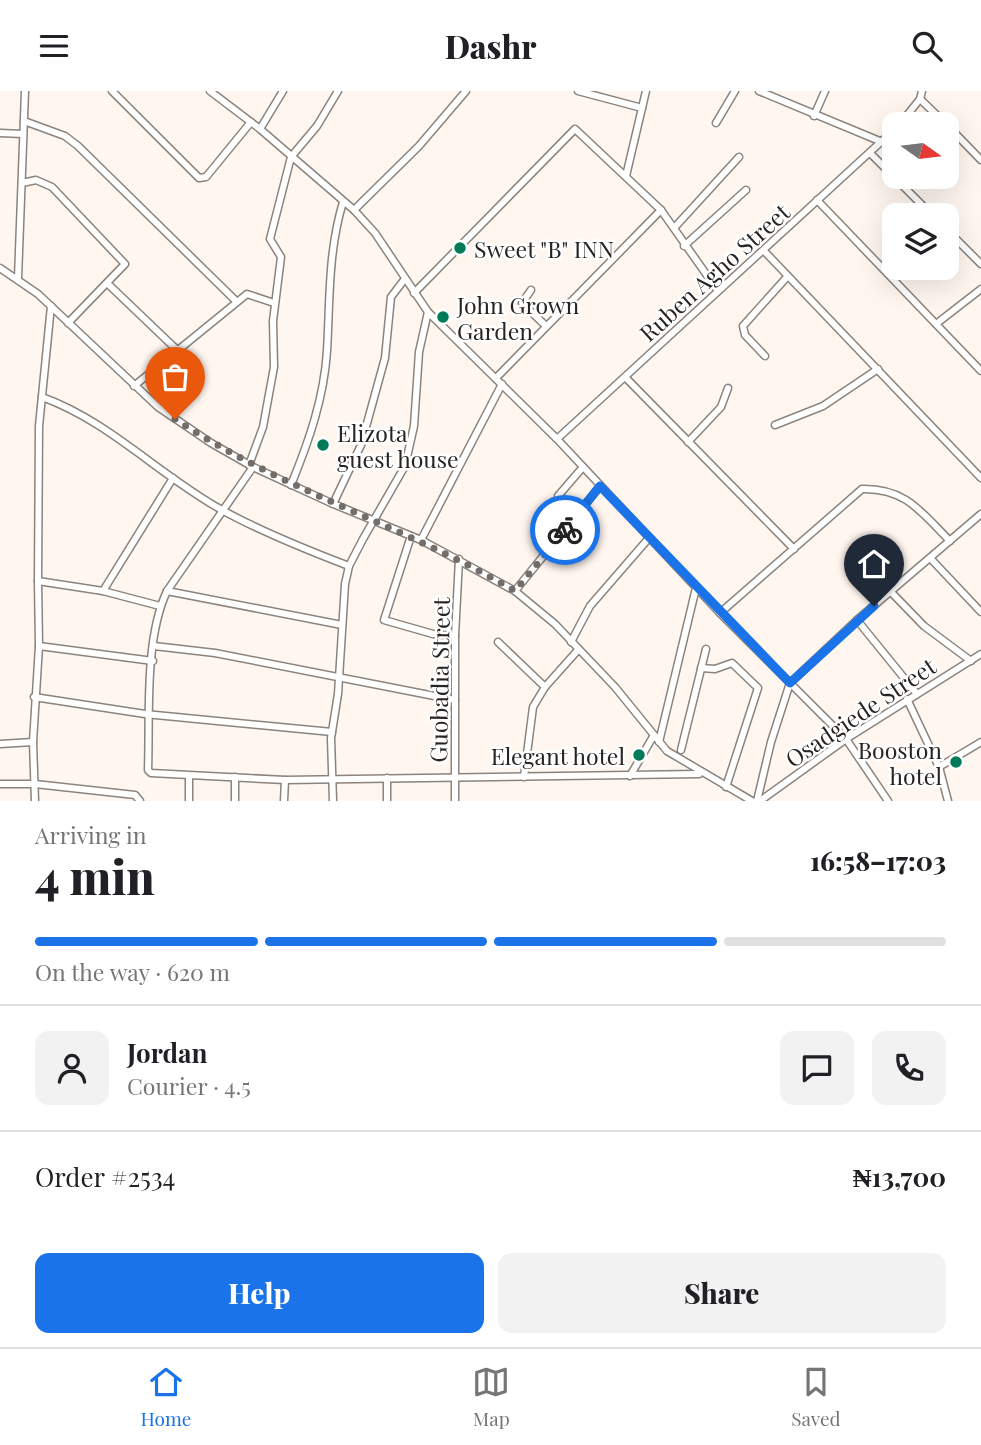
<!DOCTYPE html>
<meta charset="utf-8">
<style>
body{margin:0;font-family:"Playfair Display",serif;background:#f2f2f2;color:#202124;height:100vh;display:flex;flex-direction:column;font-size:26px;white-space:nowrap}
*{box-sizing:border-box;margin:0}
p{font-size:23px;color:#757577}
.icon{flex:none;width:38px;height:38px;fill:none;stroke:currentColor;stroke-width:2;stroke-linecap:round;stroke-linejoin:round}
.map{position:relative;height:710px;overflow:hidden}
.details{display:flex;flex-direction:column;background:#fff;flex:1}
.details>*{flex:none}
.needle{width:46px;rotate:104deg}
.tools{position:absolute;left:882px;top:21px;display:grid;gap:14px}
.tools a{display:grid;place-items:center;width:77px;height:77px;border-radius:14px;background:#fff;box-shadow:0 7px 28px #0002;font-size:35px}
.pin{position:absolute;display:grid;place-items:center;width:60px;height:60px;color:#fff;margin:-72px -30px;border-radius:50% 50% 50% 0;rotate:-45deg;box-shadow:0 0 7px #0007}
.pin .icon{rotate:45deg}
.courier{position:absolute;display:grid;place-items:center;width:70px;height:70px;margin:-35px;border:5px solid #1a73e8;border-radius:50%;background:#fff;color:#222;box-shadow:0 2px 9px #0007}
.summary em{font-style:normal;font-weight:800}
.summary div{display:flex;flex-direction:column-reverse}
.summary{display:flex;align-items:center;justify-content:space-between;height:119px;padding:0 35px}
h1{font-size:46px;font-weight:800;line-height:52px}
.bar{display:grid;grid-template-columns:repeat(4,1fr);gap:10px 7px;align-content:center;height:84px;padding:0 35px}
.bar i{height:9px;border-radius:5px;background:#e0e0e0}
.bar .current{background:#1a73e8}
.bar p{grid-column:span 4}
.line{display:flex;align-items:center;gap:18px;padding:0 35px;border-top:2px solid #e0e0e0}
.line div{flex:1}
.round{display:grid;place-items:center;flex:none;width:74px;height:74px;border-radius:14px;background:#f2f2f2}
.action{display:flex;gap:14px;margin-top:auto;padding:14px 35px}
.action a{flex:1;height:80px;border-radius:14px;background:#1a73e8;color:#fff;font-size:28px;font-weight:800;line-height:80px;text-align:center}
.action a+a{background:#f2f2f2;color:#202124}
header{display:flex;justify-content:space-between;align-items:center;height:91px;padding:0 35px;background:#fff;font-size:32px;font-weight:800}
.tabs{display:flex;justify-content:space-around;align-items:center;height:98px;border-top:2px solid #e0e0e0;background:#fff;font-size:19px;color:#757577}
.tabs a{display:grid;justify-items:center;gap:4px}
.tabs .current{color:#1a73e8}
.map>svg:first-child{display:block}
</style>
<header><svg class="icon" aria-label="menu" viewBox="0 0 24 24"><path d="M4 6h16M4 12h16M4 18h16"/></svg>Dashr<svg class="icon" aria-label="search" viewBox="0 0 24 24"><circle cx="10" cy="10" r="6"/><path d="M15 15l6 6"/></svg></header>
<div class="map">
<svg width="981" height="710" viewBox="0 0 981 710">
<rect width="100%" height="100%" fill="#fff6ef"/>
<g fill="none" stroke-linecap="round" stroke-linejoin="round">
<g stroke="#8b837d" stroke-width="9">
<g id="minor">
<path d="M112,0L199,87L206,86L251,31"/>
<path d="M210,0L260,38L354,119L375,142L428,221L557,348L720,522L846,648L888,710"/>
<path d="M578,0L642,17"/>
<path d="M759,0L882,51"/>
<path d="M920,8L946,33"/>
<path d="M814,25L825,0"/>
<path d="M24,30L65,45L78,55L236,210"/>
<path d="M716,32L735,0"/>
<path d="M900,33L920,8L922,0"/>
<path d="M947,34L981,69"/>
<path d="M260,38L283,0"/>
<path d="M0,42L23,43"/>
<path d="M871,63L932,124"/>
<path d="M626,85L646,0"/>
<path d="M22,92L36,89L52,96L125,173L68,232"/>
<path d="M817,109L981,280"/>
<path d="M354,119L419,55L466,0"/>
<path d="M675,136L739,66"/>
<path d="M947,139L981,173"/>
<path d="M684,155L746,99"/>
<path d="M765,161L981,387"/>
<path d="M0,177L38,203L158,316L211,352L253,376L331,412L421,449L515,500L555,533L615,596L667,660L752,710"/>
<path d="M18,187L25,0"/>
<path d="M107,192L176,258"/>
<path d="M531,199L522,212L546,235"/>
<path d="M414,202L575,38L661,119L718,200"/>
<path d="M51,215L39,335L38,490L103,500L160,515"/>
<path d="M936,233L981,198"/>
<path d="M765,265L745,244L743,235L787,186"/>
<path d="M625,286L794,458"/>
<path d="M496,287L661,119"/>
<path d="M134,295L247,203L274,212"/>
<path d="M42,306C109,330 160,385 222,419C262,441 307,459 349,475"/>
<path d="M775,334L823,315L878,278"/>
<path d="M557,348L894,39"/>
<path d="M688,351L721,316L728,297"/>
<path d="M249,374L263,336L274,276L273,230L281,166L270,148L291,66L317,35L338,0"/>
<path d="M253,376L167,500C144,549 150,625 148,679L151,682L285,689L699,683"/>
<path d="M291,394C309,350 324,307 327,260C330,208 328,161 343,111"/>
<path d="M558,405L583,376"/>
<path d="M333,413L361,354L385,267L391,206L404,189"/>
<path d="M411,445L384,529L433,543L455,545"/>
<path d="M421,449L502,293"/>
<path d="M931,468L981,521"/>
<path d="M103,500L173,387"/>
<path d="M167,500L342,534"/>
<path d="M515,500L600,395"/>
<path d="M891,501L924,535L971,570"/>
<path d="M720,522L862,398C906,397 921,421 950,450"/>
<path d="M857,529L917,603"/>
<path d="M498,551L545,596"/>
<path d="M571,551L590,515L649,447"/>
<path d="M39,555L153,570"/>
<path d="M154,555L215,562L455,609"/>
<path d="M701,577L715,578L732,572L758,597L726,696"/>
<path d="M34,606L145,623L332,641"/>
<path d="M907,608L939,676L948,710"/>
<path d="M659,651L696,497"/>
<path d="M0,653L33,651"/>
<path d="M681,659L706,558"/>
<path d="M939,676L981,651"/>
<path d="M630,685L654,644"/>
<path d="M524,686L533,616L545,596L578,559"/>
<path d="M0,693H35L135,704L140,710"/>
<path d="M35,710L33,651L39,555L38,490"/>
<path d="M189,710V685"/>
<path d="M235,710V686"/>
<path d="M284,710L285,689"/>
<path d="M333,710L331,647L338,603L345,493L349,475L363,448L405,375L414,335L419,261L428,221"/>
<path d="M387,710V687"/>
<path d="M455,710V545L459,468"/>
<path d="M757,710L771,651L790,592L857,529L981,423"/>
<path d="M760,710L846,648L981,563"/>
</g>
</g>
<use href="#minor" stroke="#fff" stroke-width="6"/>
</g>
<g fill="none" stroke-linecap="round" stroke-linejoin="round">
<path stroke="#736e6a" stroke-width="7" stroke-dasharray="0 12.6" d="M175,328C282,399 405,435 515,500L565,439"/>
<path stroke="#1a73e8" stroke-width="9" d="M565,439L600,395L790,592L874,515"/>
</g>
<g fill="#017a57" stroke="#fff" stroke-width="2.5">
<circle cx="460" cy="157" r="7"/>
<circle cx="443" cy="226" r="7"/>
<circle cx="323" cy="354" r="7"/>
<circle cx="639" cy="664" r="7"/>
<circle cx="956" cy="671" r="7"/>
</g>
<g text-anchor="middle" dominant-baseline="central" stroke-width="5" stroke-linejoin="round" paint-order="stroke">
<g font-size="23" fill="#272422" stroke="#fff" text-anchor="start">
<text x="474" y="157">Sweet "B" INN</text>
<text x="457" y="213">John Grown<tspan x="457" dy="26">Garden</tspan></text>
<text x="337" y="341">Elizota<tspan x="337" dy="26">guest house</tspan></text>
<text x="942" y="658" text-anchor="end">Booston<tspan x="942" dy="26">hotel</tspan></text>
<text x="625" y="664" text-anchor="end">Elegant hotel</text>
</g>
<g font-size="23" fill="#272422" stroke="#fff">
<text transform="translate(714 181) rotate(-42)">Ruben Agho Street</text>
<text transform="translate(439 589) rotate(-89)">Guobadia Street</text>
<text transform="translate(860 621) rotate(-34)">Osadgiede Street</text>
</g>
</g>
</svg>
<div class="tools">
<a><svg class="needle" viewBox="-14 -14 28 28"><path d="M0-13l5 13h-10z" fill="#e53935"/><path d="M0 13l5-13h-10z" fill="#757577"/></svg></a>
<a><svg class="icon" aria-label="layers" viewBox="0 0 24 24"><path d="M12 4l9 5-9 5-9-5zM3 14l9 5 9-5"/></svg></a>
</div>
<div class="pin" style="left:175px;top:328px;background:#ea580c"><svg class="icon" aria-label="bag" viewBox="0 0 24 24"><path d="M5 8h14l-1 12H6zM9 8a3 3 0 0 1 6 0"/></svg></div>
<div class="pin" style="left:874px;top:515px;background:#1f2937"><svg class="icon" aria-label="home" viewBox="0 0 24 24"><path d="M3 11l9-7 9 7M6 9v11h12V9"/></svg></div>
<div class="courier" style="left:565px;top:439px"><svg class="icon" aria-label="bike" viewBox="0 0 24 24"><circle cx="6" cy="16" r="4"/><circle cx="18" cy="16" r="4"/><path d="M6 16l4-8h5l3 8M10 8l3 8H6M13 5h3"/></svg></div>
</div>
<section class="details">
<div class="summary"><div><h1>4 min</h1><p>Arriving in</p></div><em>16:58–17:03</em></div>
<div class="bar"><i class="current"></i><i class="current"></i><i class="current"></i><i></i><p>On the way · 620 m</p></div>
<div class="line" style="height:126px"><a class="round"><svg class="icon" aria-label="person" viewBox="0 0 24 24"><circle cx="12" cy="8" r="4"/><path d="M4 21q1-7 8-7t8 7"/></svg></a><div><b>Jordan</b><p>Courier · 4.5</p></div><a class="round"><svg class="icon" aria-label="chat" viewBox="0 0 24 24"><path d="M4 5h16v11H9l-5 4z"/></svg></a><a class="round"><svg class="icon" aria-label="phone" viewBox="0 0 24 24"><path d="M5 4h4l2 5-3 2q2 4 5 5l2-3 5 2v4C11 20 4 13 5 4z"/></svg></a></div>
<div class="line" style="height:91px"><div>Order #2534</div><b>₦13,700</b></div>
<div class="action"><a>Help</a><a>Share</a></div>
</section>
<nav class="tabs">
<a class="current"><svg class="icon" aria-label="home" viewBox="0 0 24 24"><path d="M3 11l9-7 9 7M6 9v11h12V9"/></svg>Home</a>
<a><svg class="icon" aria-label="map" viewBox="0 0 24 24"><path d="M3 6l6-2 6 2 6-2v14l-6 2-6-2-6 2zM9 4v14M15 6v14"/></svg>Map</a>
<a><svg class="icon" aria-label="saved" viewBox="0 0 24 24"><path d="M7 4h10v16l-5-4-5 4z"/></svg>Saved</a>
</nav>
